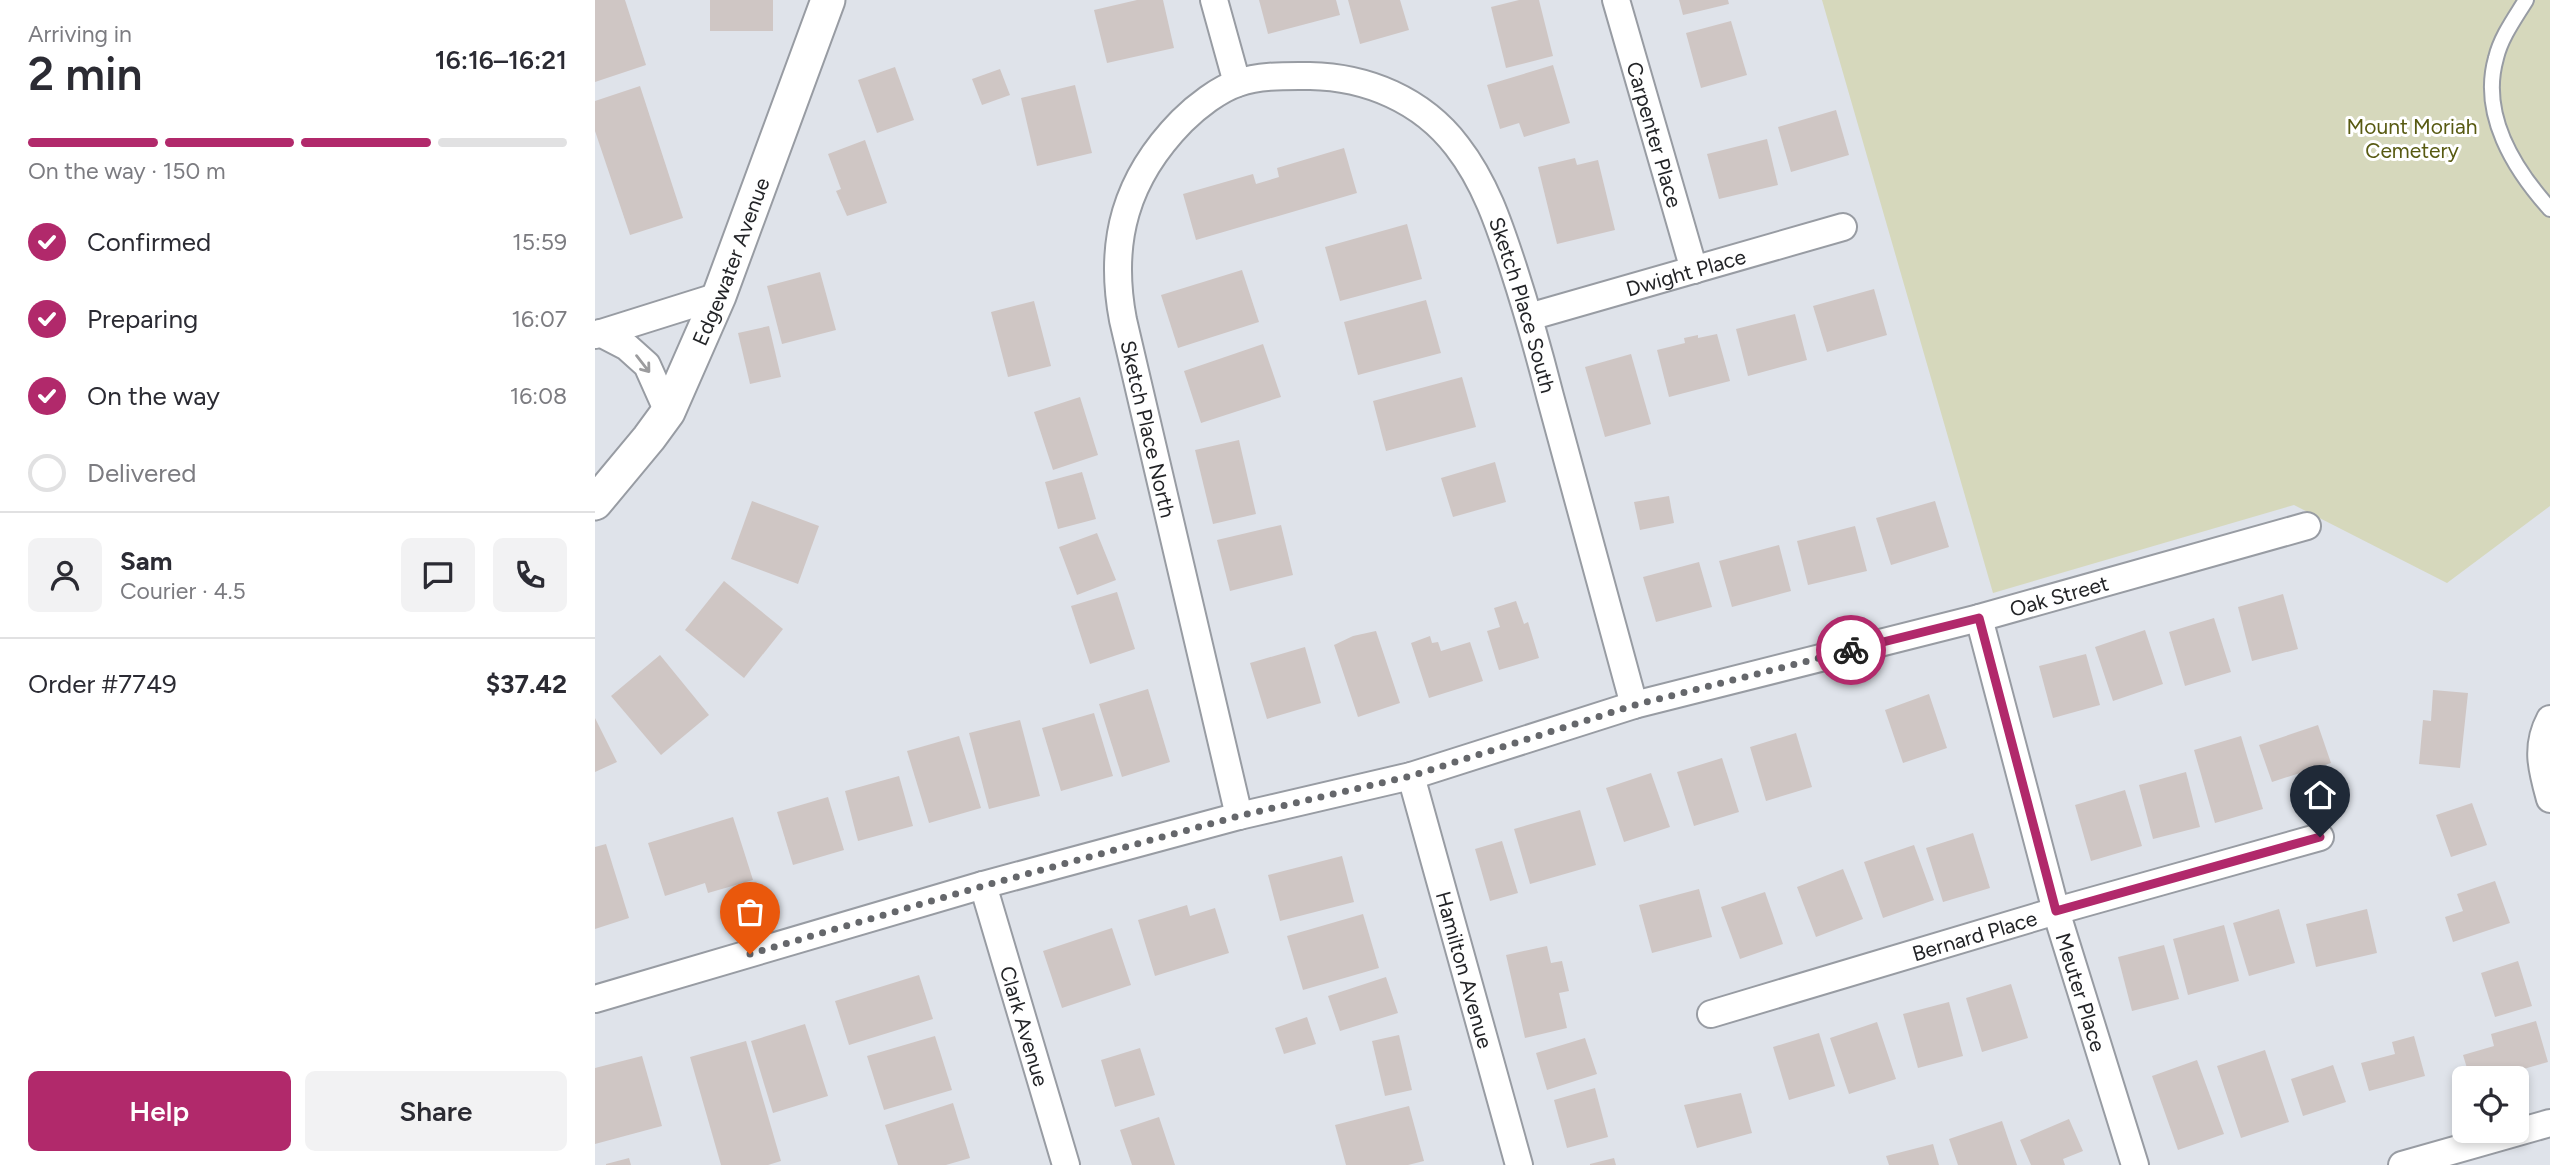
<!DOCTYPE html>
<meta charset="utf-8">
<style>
body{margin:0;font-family:Figtree,sans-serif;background:#f2f2f3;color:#2b2b33;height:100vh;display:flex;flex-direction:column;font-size:26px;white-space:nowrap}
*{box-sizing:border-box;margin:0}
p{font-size:23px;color:#7c7c81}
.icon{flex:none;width:38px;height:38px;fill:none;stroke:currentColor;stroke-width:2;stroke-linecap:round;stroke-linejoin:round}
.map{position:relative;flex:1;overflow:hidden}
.side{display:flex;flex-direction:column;background:#fff;width:595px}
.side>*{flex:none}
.buttons{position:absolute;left:1857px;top:1066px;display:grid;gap:14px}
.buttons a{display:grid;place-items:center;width:77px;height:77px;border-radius:10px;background:#fff;box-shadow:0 4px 10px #0003;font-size:35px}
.pin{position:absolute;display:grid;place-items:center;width:60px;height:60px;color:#fff;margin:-72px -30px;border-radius:50% 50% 50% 0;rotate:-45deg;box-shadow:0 0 7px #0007}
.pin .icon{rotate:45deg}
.courier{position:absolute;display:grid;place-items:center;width:70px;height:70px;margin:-35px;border:5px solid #b1296b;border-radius:50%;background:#fff;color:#222;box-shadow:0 2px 9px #0007}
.headline em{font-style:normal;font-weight:600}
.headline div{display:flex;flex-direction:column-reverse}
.headline{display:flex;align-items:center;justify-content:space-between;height:119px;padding:0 28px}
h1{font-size:46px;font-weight:600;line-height:52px}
.bar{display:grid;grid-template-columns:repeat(4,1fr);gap:10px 7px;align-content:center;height:84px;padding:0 28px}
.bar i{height:9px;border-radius:5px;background:#e1e1e2}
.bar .active{background:#b1296b}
.bar p{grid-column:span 4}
.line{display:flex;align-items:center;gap:18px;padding:0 28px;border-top:2px solid #e1e1e2}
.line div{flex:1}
.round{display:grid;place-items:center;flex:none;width:74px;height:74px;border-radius:10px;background:#f2f2f3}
ol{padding:0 28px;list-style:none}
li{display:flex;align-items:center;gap:21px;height:77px}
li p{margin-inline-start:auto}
li .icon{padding:7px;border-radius:50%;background:#b1296b;color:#fff;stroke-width:4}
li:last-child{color:#7c7c81}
li i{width:38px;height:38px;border:4px solid #e1e1e2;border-radius:50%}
.primary-button{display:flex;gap:14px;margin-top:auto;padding:14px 28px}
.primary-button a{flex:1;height:80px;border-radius:10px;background:#b1296b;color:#fff;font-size:28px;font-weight:600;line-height:80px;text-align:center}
.primary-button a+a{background:#f2f2f3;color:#2b2b33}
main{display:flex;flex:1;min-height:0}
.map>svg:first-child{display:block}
</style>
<main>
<section class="side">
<div class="headline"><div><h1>2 min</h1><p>Arriving in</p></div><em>16:16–16:21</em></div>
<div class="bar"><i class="active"></i><i class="active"></i><i class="active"></i><i></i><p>On the way · 150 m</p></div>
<ol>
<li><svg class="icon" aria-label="check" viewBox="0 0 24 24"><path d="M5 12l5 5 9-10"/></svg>Confirmed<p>15:59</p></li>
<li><svg class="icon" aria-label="check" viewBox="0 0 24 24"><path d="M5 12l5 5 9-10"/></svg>Preparing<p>16:07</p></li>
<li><svg class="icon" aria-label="check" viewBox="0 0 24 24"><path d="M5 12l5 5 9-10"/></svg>On the way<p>16:08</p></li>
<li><i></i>Delivered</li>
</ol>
<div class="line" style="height:126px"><a class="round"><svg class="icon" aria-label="person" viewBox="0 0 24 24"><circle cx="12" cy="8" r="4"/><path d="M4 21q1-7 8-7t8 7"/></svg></a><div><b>Sam</b><p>Courier · 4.5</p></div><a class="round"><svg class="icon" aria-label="chat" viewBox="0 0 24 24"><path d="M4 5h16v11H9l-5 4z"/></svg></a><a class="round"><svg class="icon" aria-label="phone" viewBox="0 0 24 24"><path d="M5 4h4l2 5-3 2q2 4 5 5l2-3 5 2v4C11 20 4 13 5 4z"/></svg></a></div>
<div class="line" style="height:91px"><div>Order #7749</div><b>$37.42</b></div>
<div class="primary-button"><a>Help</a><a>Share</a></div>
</section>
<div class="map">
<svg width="1955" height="1165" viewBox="0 0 1955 1165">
<rect width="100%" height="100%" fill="#dfe3ea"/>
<path fill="#d6d8bc" d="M1227,0H1955V506L1852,583L1699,505L1398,593Z"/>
<g fill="#cfc6c4">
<path d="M0,0H30L51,65L0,82Z"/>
<rect x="115" y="0" width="63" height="31"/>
<path d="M542,0H568L579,48L512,63L499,10Z"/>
<path d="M664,0H741L745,15L673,34Z"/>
<path d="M753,0H805L814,30L765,44Z"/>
<path d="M924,0H944L958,56L911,68L896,7Z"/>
<path d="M1084,0H1133L1134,4L1088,15Z"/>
<path d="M1136,21L1152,75L1106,88L1091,33Z"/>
<path d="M958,65L975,123L929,137L924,123L905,129L892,85Z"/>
<path d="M300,67L319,120L282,133L263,80Z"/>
<path d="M405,69L415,95L387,105L377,79Z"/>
<path d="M480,85L497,153L442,166L426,98Z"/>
<path d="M45,86L88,218L35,235L0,131V101Z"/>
<path d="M1241,110L1254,155L1196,172L1183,127Z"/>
<path d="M1172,139L1183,185L1124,199L1112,154Z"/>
<path d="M270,140L292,203L252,216L241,191L246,189L233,154Z"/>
<path d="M749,148L762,193L601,240L588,194L658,174L661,184L684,177L682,168Z"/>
<path d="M980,158L982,165L1003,160L1020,230L962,244L943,167Z"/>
<path d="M812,224L827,279L745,301L730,247Z"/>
<path d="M647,270L664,322L583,348L566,295Z"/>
<path d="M225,272L241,330L187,344L172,286Z"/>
<path d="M1279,289L1292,335L1232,352L1218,306Z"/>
<path d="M831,300L846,353L763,375L749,322Z"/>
<path d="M439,301L456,366L413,377L396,312Z"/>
<path d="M1200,314L1212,360L1153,376L1141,329Z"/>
<path d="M174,326L186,377L155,384L143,333Z"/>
<path d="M1122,334L1135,381L1074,397L1062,350L1090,343L1089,338L1103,335V338Z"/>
<path d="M668,344L686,397L606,423L589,371Z"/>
<path d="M1036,354L1056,424L1010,437L990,367Z"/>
<path d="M867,377L881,427L791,451L778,401Z"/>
<path d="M485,397L503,455L458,470L439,412Z"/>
<path d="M644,440L661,514L618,524L600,450Z"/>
<path d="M900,462L911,502L858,517L846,478Z"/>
<path d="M487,472L501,519L463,529L450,482Z"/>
<path d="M1074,496L1079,523L1045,530L1039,502Z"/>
<path d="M157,501L224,526L203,584L136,559Z"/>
<path d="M1340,501L1354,547L1296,565L1281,518Z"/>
<path d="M686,525L698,575L635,591L622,540Z"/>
<path d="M1260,526L1272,571L1213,585L1202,541Z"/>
<path d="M502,533L521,580L482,595L464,547Z"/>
<path d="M1184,545L1196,591L1137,607L1124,561Z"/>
<path d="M1104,562L1117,607L1061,622L1048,577Z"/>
<path d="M129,581L188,629L149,678L90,630Z"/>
<path d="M522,592L540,649L495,664L476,606Z"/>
<path d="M1688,594L1703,649L1657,661L1643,607Z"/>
<path d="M921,601L929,624L933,622L944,658L904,670L892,631L905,627L899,608Z"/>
<path d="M1619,618L1636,672L1590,686L1574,632Z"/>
<path d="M1550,630L1568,684L1518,701L1500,647Z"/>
<path d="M781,631L805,703L763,717L739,645L758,636Z"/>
<path d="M835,636L837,643L843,642L846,651L875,642L888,681L834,698L816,643Z"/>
<path d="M710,647L726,703L672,719L655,663Z"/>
<path d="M1491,654L1505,705L1458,718L1444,666Z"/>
<path d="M65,655L114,715L66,755L16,696Z"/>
<path d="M553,689L575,762L527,777L504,704Z"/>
<path d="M1838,690L1873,693L1865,768L1824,764L1828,720L1836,721Z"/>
<path d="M1334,694L1352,748L1308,763L1290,710Z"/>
<path d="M499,713L518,776L466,791L447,728Z"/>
<path d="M0,718L22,762L0,772Z"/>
<path d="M425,720L445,796L394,809L374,733Z"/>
<path d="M1723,725L1736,763L1677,782L1664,745Z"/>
<path d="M1201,733L1217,787L1171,801L1155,747Z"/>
<path d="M364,736L386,808L334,823L312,751Z"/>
<path d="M1646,736L1668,809L1620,823L1599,750Z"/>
<path d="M1127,758L1144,812L1099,826L1082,772Z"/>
<path d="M1591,772L1605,827L1558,839L1544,785Z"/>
<path d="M1056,773L1075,827L1029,842L1011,788Z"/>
<path d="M304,776L318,826L263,841L250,791Z"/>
<path d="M1530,790L1547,846L1496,861L1480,805Z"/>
<path d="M233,797L249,850L198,865L182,812Z"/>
<path d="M1877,803L1892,845L1856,857L1841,815Z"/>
<path d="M985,810L1001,865L935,884L919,829Z"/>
<path d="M138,817L158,880L113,893L110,883L70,896L53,843Z"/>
<path d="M1378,833L1395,888L1348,902L1331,848Z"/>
<path d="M907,841L923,893L895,901L880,849Z"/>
<path d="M11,844L34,918L0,929V847Z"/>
<path d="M1319,845L1339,900L1288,918L1269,862Z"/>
<path d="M747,856L759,902L685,921L673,875Z"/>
<path d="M1248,869L1268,919L1221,937L1202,887Z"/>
<path d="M1900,881L1915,923L1858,942L1850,917L1868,911L1862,894Z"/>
<path d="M1104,889L1117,937L1057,953L1044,905Z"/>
<path d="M1170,892L1188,944L1145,959L1126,907Z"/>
<path d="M592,905L595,916L620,908L634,953L560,976L543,920Z"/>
<path d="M1684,909L1700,963L1654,976L1638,923Z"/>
<path d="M1772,909L1782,953L1721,967L1711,924Z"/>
<path d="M768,914L784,968L708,990L692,936Z"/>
<path d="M1629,925L1644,981L1593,995L1578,939Z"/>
<path d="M517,928L536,985L467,1008L448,951Z"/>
<path d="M1569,945L1584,999L1537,1011L1523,957Z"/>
<path d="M952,946L956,963L967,961L974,991L964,993L972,1028L930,1038L911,955Z"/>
<path d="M1923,961L1937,1006L1900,1017L1886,973Z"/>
<path d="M324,975L338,1019L254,1045L240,1001Z"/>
<path d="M791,977L803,1013L745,1031L733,996Z"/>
<path d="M1416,984L1433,1038L1387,1052L1371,998Z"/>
<path d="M1354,1002L1368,1056L1323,1068L1308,1014Z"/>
<path d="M712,1017L721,1044L689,1054L680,1028Z"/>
<path d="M1941,1021L1953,1062L1897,1078H1875L1868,1055L1899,1046L1896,1034Z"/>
<path d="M1282,1022L1301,1079L1254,1094L1235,1038Z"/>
<path d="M210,1024L233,1096L178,1113L156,1041Z"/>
<path d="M1224,1033L1240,1086L1194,1100L1178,1047Z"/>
<path d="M804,1035L817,1090L790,1096L777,1041Z"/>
<path d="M340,1036L357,1090L289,1110L272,1056Z"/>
<path d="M1819,1036L1830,1076L1774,1091L1766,1063L1800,1054L1797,1042Z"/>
<path d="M990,1038L1002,1074L952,1090L941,1053Z"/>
<path d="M151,1041L186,1161L173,1165H126L95,1057Z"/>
<path d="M545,1048L560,1095L520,1107L506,1060Z"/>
<path d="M1670,1050L1694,1122L1646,1138L1622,1066Z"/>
<path d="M47,1056L67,1126L0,1144V1068Z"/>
<path d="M1602,1060L1629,1134L1583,1150L1557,1076Z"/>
<path d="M1738,1065L1751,1102L1708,1116L1696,1079Z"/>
<path d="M1000,1088L1013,1137L972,1148L959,1100Z"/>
<path d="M1146,1093L1157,1133L1102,1148L1089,1105Z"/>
<path d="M358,1103L375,1158L351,1165H303L290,1125Z"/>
<path d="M814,1106L829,1161L813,1165H751L740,1125Z"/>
<path d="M564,1117L580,1165H537L525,1130Z"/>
<path d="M1474,1119L1488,1151L1468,1159L1470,1165H1436L1425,1140Z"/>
<path d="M1407,1121L1422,1165H1363L1354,1139Z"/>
<path d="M1338,1144L1344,1165H1294L1291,1156Z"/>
<path d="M34,1158L36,1165H11V1164Z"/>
<path d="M1019,1158L1021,1165H995V1164Z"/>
</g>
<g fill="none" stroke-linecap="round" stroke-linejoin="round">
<g stroke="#989ca3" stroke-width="18">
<path id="service" d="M1931,0C1920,18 1906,37 1901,58C1885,114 1919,169 1955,209"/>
</g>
<g stroke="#989ca3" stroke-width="30">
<g id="minor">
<path d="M619,0L642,83"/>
<path id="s1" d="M1021,0L1099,270"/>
<path id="s2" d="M934,317L1248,227"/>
<path d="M5,333L32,347L52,365L73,412"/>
<path d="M0,335L124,296"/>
<path id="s3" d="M1384,618L1461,911L1540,1165"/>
<path d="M1955,719C1940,747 1947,770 1955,799"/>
<path id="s4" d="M816,776L924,1165"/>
<path id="s5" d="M644,816L528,320C513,241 531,178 587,121C601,107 624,89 643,83C665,75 692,76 715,76C772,77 827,100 862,146C890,182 904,224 918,267C932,310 944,353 955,396C983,499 1011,602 1039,705"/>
<path id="s6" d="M388,885L471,1165"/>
<path id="s7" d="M0,999L388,885L644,816L816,776L1039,705L1384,618L1712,526"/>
<path id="s8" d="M1116,1014L1461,911L1725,837"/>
<path d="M1807,1165L1955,1123"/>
</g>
</g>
<g stroke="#989ca3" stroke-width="37">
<g id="tertiary">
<path id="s9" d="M0,503L54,438L73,412L124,296L233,0"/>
</g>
</g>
<use href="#service" stroke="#fff" stroke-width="14"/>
<use href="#minor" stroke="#fff" stroke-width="26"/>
<use href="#tertiary" stroke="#fff" stroke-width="33"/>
</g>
<defs><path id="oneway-shaft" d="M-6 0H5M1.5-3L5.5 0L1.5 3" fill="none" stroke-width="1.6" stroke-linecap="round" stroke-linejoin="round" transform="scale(1.75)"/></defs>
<use stroke="#9c9c9e" href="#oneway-shaft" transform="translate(48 364) rotate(52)"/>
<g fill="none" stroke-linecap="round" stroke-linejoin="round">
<path stroke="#65676b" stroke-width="7" stroke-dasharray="0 12.6" d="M155,954L388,886L644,816L816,776L1040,705L1256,650"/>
<path stroke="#b1296b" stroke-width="9" d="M1256,650L1384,618L1461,911L1725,837"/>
</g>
<g text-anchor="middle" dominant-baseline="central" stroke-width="6" stroke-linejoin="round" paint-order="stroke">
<g font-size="21" fill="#585a12" stroke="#fff">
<text x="1817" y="126">Mount Moriah<tspan x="1817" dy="24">Cemetery</tspan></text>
</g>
<g font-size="21" fill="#232427" stroke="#fff">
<text stroke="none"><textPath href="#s1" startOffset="140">Carpenter Place</textPath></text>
<text stroke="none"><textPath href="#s9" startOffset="280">Edgewater Avenue</textPath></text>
<text stroke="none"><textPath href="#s2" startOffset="163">Dwight Place</textPath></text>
<text stroke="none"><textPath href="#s5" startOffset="1209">Sketch Place South</textPath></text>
<text transform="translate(553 429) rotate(77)">Sketch Place North</text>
<text stroke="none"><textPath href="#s7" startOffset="1519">Oak Street</textPath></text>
<text stroke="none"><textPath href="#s8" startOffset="275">Bernard Place</textPath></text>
<text stroke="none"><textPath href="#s4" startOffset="201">Hamilton Avenue</textPath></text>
<text stroke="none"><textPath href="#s3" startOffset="388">Meuter Place</textPath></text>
<text stroke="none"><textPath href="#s6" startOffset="147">Clark Avenue</textPath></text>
</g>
</g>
</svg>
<div class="buttons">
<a><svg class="icon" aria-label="locate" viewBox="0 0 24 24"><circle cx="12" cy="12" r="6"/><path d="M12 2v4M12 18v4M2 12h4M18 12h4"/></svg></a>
</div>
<div class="pin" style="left:155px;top:954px;background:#ea580c"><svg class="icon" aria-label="bag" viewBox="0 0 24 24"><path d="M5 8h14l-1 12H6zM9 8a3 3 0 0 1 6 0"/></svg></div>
<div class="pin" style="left:1725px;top:837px;background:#1f2937"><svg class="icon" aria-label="home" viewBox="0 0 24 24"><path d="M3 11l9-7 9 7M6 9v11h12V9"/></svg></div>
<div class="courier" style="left:1256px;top:650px"><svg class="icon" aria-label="bike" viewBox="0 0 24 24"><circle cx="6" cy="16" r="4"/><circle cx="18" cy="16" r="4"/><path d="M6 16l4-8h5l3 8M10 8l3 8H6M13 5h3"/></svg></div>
</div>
</main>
